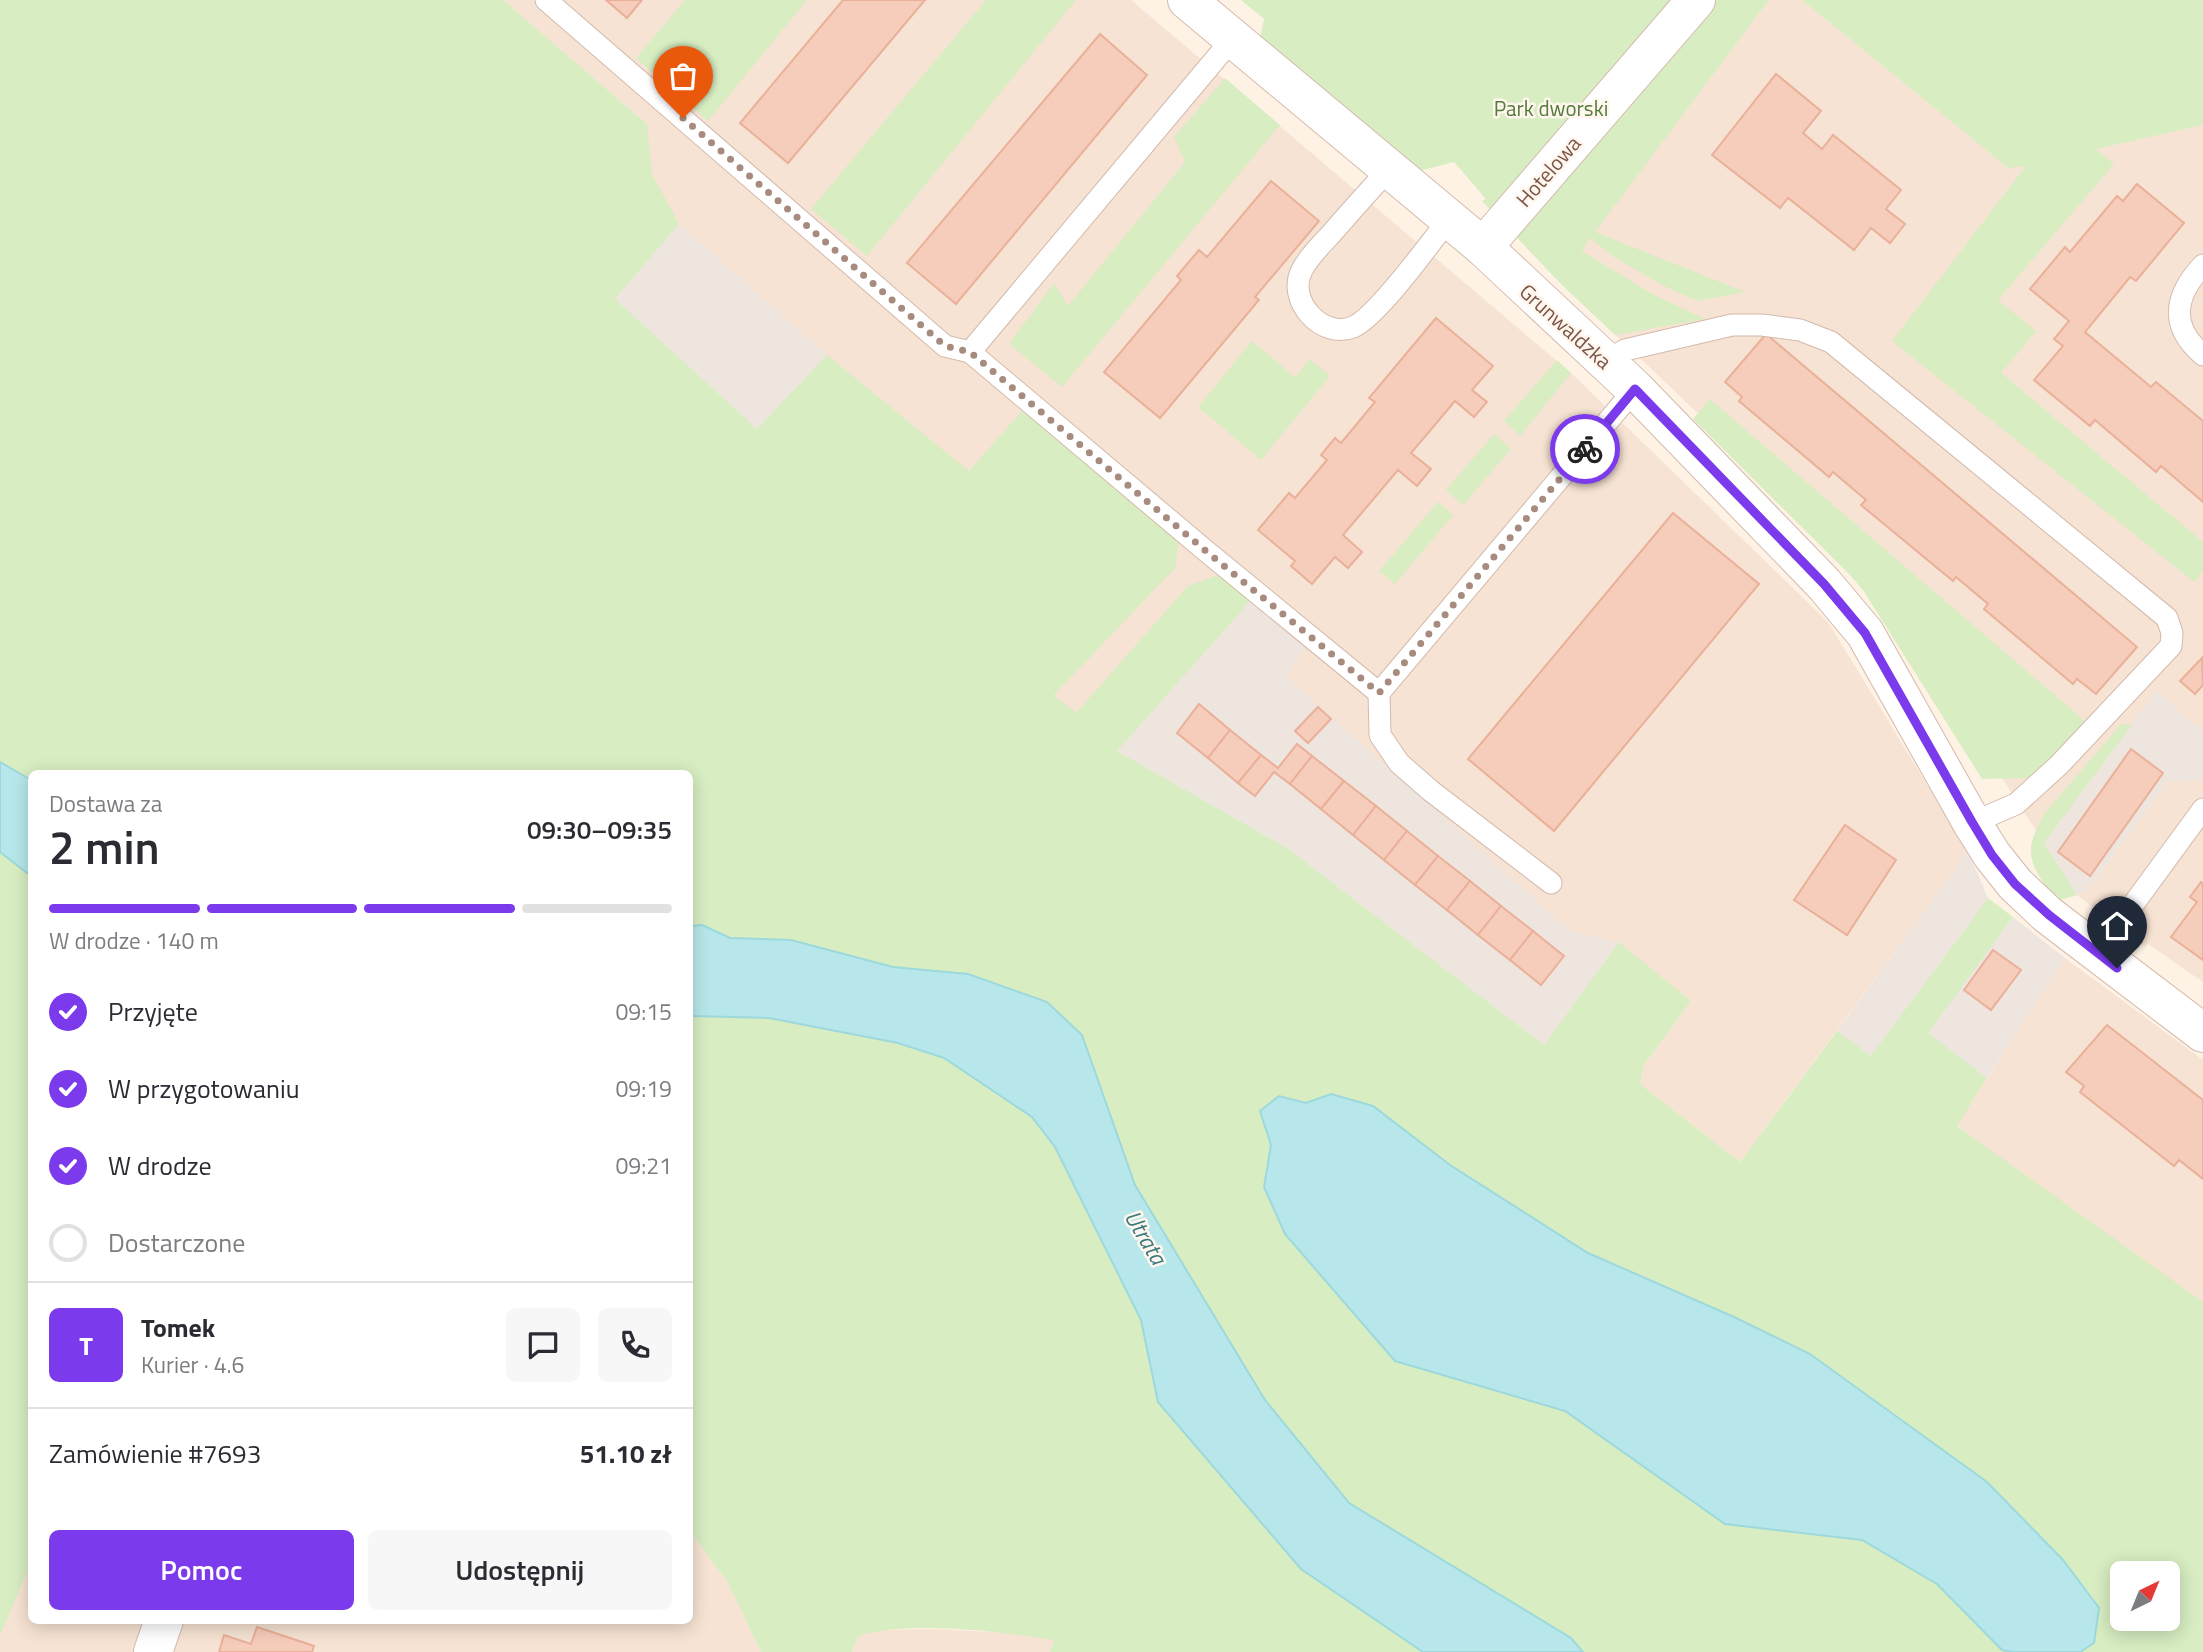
<!DOCTYPE html>
<html lang="pl">
<meta charset="utf-8">
<style>
body{margin:0;font-family:"Titillium Web",sans-serif;background:#f7f7f7;color:#2b2b33;height:100vh;display:flex;flex-direction:column;font-size:26px;white-space:nowrap}
*{box-sizing:border-box;margin:0}
p{font-size:23px;color:#7c7c81}
.icon{flex:none;width:38px;height:38px;fill:none;stroke:currentColor;stroke-width:2;stroke-linecap:round;stroke-linejoin:round}
.map{position:relative;flex:1;overflow:hidden}
.drawer{position:absolute;left:28px;top:770px;width:665px;height:854px;display:flex;flex-direction:column;background:#fff;border-radius:10px;box-shadow:0 4px 18px #0003}
.drawer>*{flex:none}
.needle{width:46px;rotate:43deg}
.fabs{position:absolute;left:2110px;top:1561px;display:grid;gap:14px}
.fabs a{display:grid;place-items:center;width:70px;height:70px;border-radius:10px;background:#fff;box-shadow:0 4px 18px #0003;font-size:35px}
.pin{position:absolute;display:grid;place-items:center;width:60px;height:60px;color:#fff;margin:-72px -30px;border-radius:50% 50% 50% 0;rotate:-45deg;box-shadow:0 0 7px #0007}
.pin .icon{rotate:45deg}
.courier{position:absolute;display:grid;place-items:center;width:70px;height:70px;margin:-35px;border:5px solid #7c3aed;border-radius:50%;background:#fff;color:#222;box-shadow:0 2px 9px #0007}
.head em{font-style:normal;font-weight:600}
.head div{display:flex;flex-direction:column-reverse}
.head{display:flex;align-items:center;justify-content:space-between;height:119px;padding:0 21px}
h1{font-size:46px;font-weight:600;line-height:52px}
.bar{display:grid;grid-template-columns:repeat(4,1fr);gap:10px 7px;align-content:center;height:84px;padding:0 21px}
.bar i{height:9px;border-radius:5px;background:#e1e1e2}
.bar .on{background:#7c3aed}
.bar p{grid-column:span 4}
.line{display:flex;align-items:center;gap:18px;padding:0 21px;border-top:2px solid #e1e1e2}
.line div{flex:1}
.round{display:grid;place-items:center;flex:none;width:74px;height:74px;border-radius:10px;background:#f7f7f7}
ol{padding:0 21px;list-style:none}
li{display:flex;align-items:center;gap:21px;height:77px}
li p{margin-inline-start:auto}
li .icon{padding:7px;border-radius:50%;background:#7c3aed;color:#fff;stroke-width:4}
li:last-child{color:#7c7c81}
li i{width:38px;height:38px;border:4px solid #e1e1e2;border-radius:50%}
.primary-button{display:flex;gap:14px;margin-top:auto;padding:14px 21px}
.primary-button a{flex:1;height:80px;border-radius:10px;background:#7c3aed;color:#fff;font-size:28px;font-weight:600;line-height:80px;text-align:center}
.primary-button a+a{background:#f7f7f7;color:#2b2b33}
.map>svg:first-child{display:block}
</style>
<div class="map">
<svg width="2203" height="1652" viewBox="0 0 2203 1652">
<rect width="100%" height="100%" fill="#fef2e5"/>
<g fill="#f6e3d3">
<path d="M503,0H1131L1571,373L1828,622L1968,852L1740,1162L1640,1084L1644,1065L1691,1001L1619,943L1544,1045L1287,848L1117,751L709,386L555,244L647,124Z"/>
<path d="M1769,0H1802L2008,168L2203,125V732L2157,692L2044,843L1876,584L1643,361L1560,283L1594,232Z"/>
<path d="M2168,781H2203V982L2148,944L2145,947L2077,895L2093,883Z"/>
<path d="M2065,958L2203,1060V1322L1957,1125Z"/>
<path d="M690,1531L728,1583L761,1652H163L174,1621L690,1620Z"/>
<path d="M31,1560L32,1620L153,1621L142,1652H0V1636Z"/>
<path d="M936,1629L1009,1633L1055,1640L1050,1652H852L858,1636L876,1630Z"/>
</g>
<g fill="#eee5df">
<path d="M679,224L827,355L757,429L614,299Z"/>
<path d="M1251,600L1306,648L1286,676L1570,931L1619,942L1544,1045L1287,848L1117,751Z"/>
<path d="M2157,691L2203,732V781H2168L2093,883L2077,895L2044,843Z"/>
<path d="M1968,852L1988,898L1871,1057L1837,1031Z"/>
<path d="M2013,917L2065,958L1987,1078L1927,1033Z"/>
</g>
<g fill="#d8edc2" fill-rule="evenodd">
<path d="M0,0H503L647,124L652,174L679,224L615,299L757,429L827,355L969,471L1022,411L1179,540L1175,568L1054,695L1076,713L1188,586L1218,575L1251,600L1117,751L1287,848L1544,1045L1619,942L1691,1001L1644,1065L1640,1084L1740,1162L1837,1031L1871,1056L1988,898L2013,917L1928,1033L1987,1078L1957,1126L2203,1302V1652H2080L2094,1643L1987,1482L1810,1354L1734,1317L1588,1253L1450,1165L1373,1106L1331,1094L1306,1103L1260,1111L1271,1145L1264,1187L1285,1234L1395,1361L1565,1411L1725,1524L1862,1540L1937,1584L2002,1649L2012,1652H1583L1571,1638L1349,1503L1265,1400L1135,1185L1082,1035L968,974L893,967L791,940L730,938L702,925L690,926V774H32L31,780L0,762ZM2123,1573H2168V1619H2123Z"/>
<path d="M685,0H807L708,121L636,58Z"/>
<path d="M986,0H1076L867,256L811,209Z"/>
<path d="M1241,0H1769L1595,232L1745,292L1697,301L1662,285L1612,256L1590,238L1582,251L1654,295L1705,319L1615,335L1560,283L1482,201L1486,199L1454,162L1419,171L1260,39L1264,19Z"/>
<path d="M1802,0H2203V125L2096,149L2114,164L1998,300L2036,331L2001,373L2203,542V571L2194,582L1892,341L2026,166L2008,168Z"/>
<path d="M1225,78L1280,125L1062,387L1009,344L1054,283L1068,306L1185,162L1174,137Z"/>
<path d="M1252,341L1295,377L1310,359L1330,376L1261,460L1198,407Z"/>
<path d="M1557,360L1571,373L1520,436L1504,421Z"/>
<path d="M1710,399L2087,723L2034,778L1982,779L1863,590L1848,573L1693,419Z"/>
<path d="M1494,434L1511,449L1463,505L1446,490Z"/>
<path d="M1438,502L1453,515L1395,584L1379,571Z"/>
<path d="M2121,724L2132,725L2044,843L2077,895L2060,900C2050,892 2044,885 2038,874C2024,850 2033,836 2044,814Z"/>
<path d="M0,852L32,876V1560L0,1636Z"/>
<path d="M690,1016L769,1018L898,1043L944,1058L1032,1117L1055,1147L1141,1320L1158,1402L1301,1569L1423,1652H1050L1054,1640C999,1632 910,1620 858,1636L852,1652H761L728,1583L690,1531Z"/>
</g>
<g fill="#b7e7ea" stroke="#9dd9dc" stroke-width="2">
<path d="M0,762L31,780V876L0,852Z"/>
<path d="M702,925L730,938L791,940L893,967L968,974L1047,1002L1082,1035L1135,1185L1265,1400L1349,1503L1571,1638L1583,1652H1423L1301,1569L1158,1402L1141,1320L1055,1147L1032,1117L944,1058L898,1043L769,1018L690,1016V926Z"/>
<path d="M1331,1094L1373,1106L1450,1165L1588,1253L1734,1317L1810,1354L1987,1482L2063,1560L2099,1608L2094,1643L2080,1652H2012L2002,1650L1937,1584L1862,1540L1725,1524L1565,1411L1395,1361L1285,1234L1264,1187L1271,1145L1260,1111L1279,1096L1306,1103Z"/>
</g>
<g fill="#f6ccba" stroke="#eab099" stroke-width="2">
<path d="M606,0H642L627,18Z"/>
<path d="M843,0H925L788,163L740,123Z"/>
<path d="M1100,34L1147,75L956,304L907,263Z"/>
<path d="M1776,74L1821,111L1803,133L1822,149L1833,135L1901,190L1886,209L1905,224L1890,243L1871,228L1854,250L1788,198L1780,208L1712,155Z"/>
<path d="M1271,181L1319,221L1255,297L1259,300L1160,418L1104,372L1181,280L1177,276L1199,250L1207,257Z"/>
<path d="M2137,184L2184,223L2136,281L2130,277L2085,332L2151,387L2156,382L2203,421V502L2161,466L2156,472L2095,420L2090,426L2034,380L2063,346L2054,339L2069,321L2030,289L2065,247L2070,252L2117,196L2123,201Z"/>
<path d="M1436,318L1493,366L1472,390L1487,402L1474,417L1455,401L1411,453L1431,469L1417,486L1398,470L1343,535L1362,552L1348,568L1335,557L1312,584L1291,566L1295,561L1258,530L1289,493L1295,498L1327,460L1321,455L1335,438L1341,443L1375,402L1369,398Z"/>
<path d="M1766,334L2137,647L2096,694L2077,679L2073,684L1984,609L1988,604L1956,577L1953,581L1861,505L1866,500L1833,472L1829,477L1739,401L1742,397L1725,382Z"/>
<path d="M1673,513L1759,584L1554,831L1468,759Z"/>
<path d="M2202,658L2203,685L2195,694L2180,681Z"/>
<path d="M1199,704L1230,730L1208,758L1177,733Z"/>
<path d="M1318,707L1331,719L1308,743L1295,731Z"/>
<path d="M1230,730L1261,755L1238,783L1208,758Z"/>
<path d="M1297,744L1312,756L1290,784L1274,772L1255,796L1238,783L1261,755L1278,768Z"/>
<path d="M2131,749L2163,773L2090,876L2058,852Z"/>
<path d="M1312,756L1344,781L1321,809L1290,784Z"/>
<path d="M1344,781L1376,806L1353,835L1321,809Z"/>
<path d="M1376,806L1407,831L1384,860L1353,835Z"/>
<path d="M1845,825L1896,860L1847,935L1794,900Z"/>
<path d="M1407,831L1438,856L1415,885L1384,860Z"/>
<path d="M1438,856L1470,881L1447,910L1415,885Z"/>
<path d="M1470,881L1501,906L1478,935L1447,910Z"/>
<path d="M2201,882L2203,884V960L2171,937L2197,902L2190,897Z"/>
<path d="M1501,906L1533,931L1510,960L1478,935Z"/>
<path d="M1533,931L1564,956L1541,985L1510,960Z"/>
<path d="M1993,950L2021,970L1991,1010L1964,990Z"/>
<path d="M2107,1025L2203,1100V1179L2179,1160L2174,1166L2080,1092L2084,1086L2066,1072Z"/>
<path d="M257,1627L314,1646L312,1652H219L224,1635L251,1644Z"/>
</g>
<g fill="none" stroke-linecap="round" stroke-linejoin="round">
<g stroke="#d3baac" stroke-width="23">
<g id="lane">
<path d="M546,0L945,346L970,352L1206,551L1379,693"/>
<path d="M1390,168C1370,190 1351,211 1332,233C1322,244 1309,256 1302,270C1286,300 1322,340 1353,327C1377,317 1431,242 1449,219"/>
<path d="M2203,265C2174,296 2169,326 2203,355"/>
<path d="M970,352L1234,37"/>
<path d="M1605,361L1625,350L1732,325H1762L1800,330L1831,342L2167,618L2172,633L2171,646L2059,765L2016,804L1972,823"/>
<path d="M1551,883L1431,791L1399,763L1380,735L1379,693L1635,389"/>
<path d="M2097,954L2203,809"/>
</g>
</g>
<g stroke="#d3baac" stroke-width="40">
<g id="street">
<path d="M1187,0L1483,247L1635,389L1824,584L1865,633L1972,823L1992,855L2015,884L2048,915L2203,1033"/>
<path d="M1483,247L1696,0"/>
<path d="M153,1652L164,1620"/>
</g>
</g>
<use href="#lane" stroke="#fff" stroke-width="21"/>
<use href="#street" stroke="#fff" stroke-width="38"/>
</g>
<g fill="none" stroke-linecap="round" stroke-linejoin="round">
<path stroke="#a88b7f" stroke-width="7" stroke-dasharray="0 12.6" d="M683,118L945,346L970,352L1206,551L1379,693L1585,449"/>
<path stroke="#7c3aed" stroke-width="9" d="M1585,449L1635,389L1824,584L1865,633L1972,822L1992,855L2015,884L2049,915L2117,968"/>
</g>
<g text-anchor="middle" dominant-baseline="central" stroke-width="5" stroke-linejoin="round" paint-order="stroke">
<g font-size="21" fill="#547a3c" stroke="#fff6ed">
<text x="1551" y="108">Park dworski</text>
</g>
<g font-size="21" fill="#795448" stroke="#fff6ed">
<text transform="translate(1548 171) rotate(-49)">Hotelowa</text>
<text transform="translate(1566 326) rotate(42)">Grunwaldzka</text>
</g>
<g font-size="23" font-style="italic" fill="#3a7b80" stroke="#fff6ed">
<text transform="translate(1146 1237) rotate(59)">Utrata</text>
</g>
</g>
</svg>
<div class="fabs">
<a><svg class="needle" viewBox="-14 -14 28 28"><path d="M0-13l5 13h-10z" fill="#e53935"/><path d="M0 13l5-13h-10z" fill="#7c7c81"/></svg></a>
</div>
<div class="pin" style="left:683px;top:118px;background:#ea580c"><svg class="icon" aria-label="bag" viewBox="0 0 24 24"><path d="M5 8h14l-1 12H6zM9 8a3 3 0 0 1 6 0"/></svg></div>
<div class="pin" style="left:2117px;top:968px;background:#1f2937"><svg class="icon" aria-label="home" viewBox="0 0 24 24"><path d="M3 11l9-7 9 7M6 9v11h12V9"/></svg></div>
<div class="courier" style="left:1585px;top:449px"><svg class="icon" aria-label="bike" viewBox="0 0 24 24"><circle cx="6" cy="16" r="4"/><circle cx="18" cy="16" r="4"/><path d="M6 16l4-8h5l3 8M10 8l3 8H6M13 5h3"/></svg></div>
<section class="drawer">
<div class="head"><div><h1>2 min</h1><p>Dostawa za</p></div><em>09:30–09:35</em></div>
<div class="bar"><i class="on"></i><i class="on"></i><i class="on"></i><i></i><p>W drodze · 140 m</p></div>
<ol>
<li><svg class="icon" aria-label="check" viewBox="0 0 24 24"><path d="M5 12l5 5 9-10"/></svg>Przyjęte<p>09:15</p></li>
<li><svg class="icon" aria-label="check" viewBox="0 0 24 24"><path d="M5 12l5 5 9-10"/></svg>W przygotowaniu<p>09:19</p></li>
<li><svg class="icon" aria-label="check" viewBox="0 0 24 24"><path d="M5 12l5 5 9-10"/></svg>W drodze<p>09:21</p></li>
<li><i></i>Dostarczone</li>
</ol>
<div class="line" style="height:126px"><b class="round" style="background:#7c3aed;color:#fff">T</b><div><b>Tomek</b><p>Kurier · 4.6</p></div><a class="round"><svg class="icon" aria-label="chat" viewBox="0 0 24 24"><path d="M4 5h16v11H9l-5 4z"/></svg></a><a class="round"><svg class="icon" aria-label="phone" viewBox="0 0 24 24"><path d="M5 4h4l2 5-3 2q2 4 5 5l2-3 5 2v4C11 20 4 13 5 4z"/></svg></a></div>
<div class="line" style="height:91px"><div>Zamówienie #7693</div><b>51.10 zł</b></div>
<div class="primary-button"><a>Pomoc</a><a>Udostępnij</a></div>
</section>
</div>
